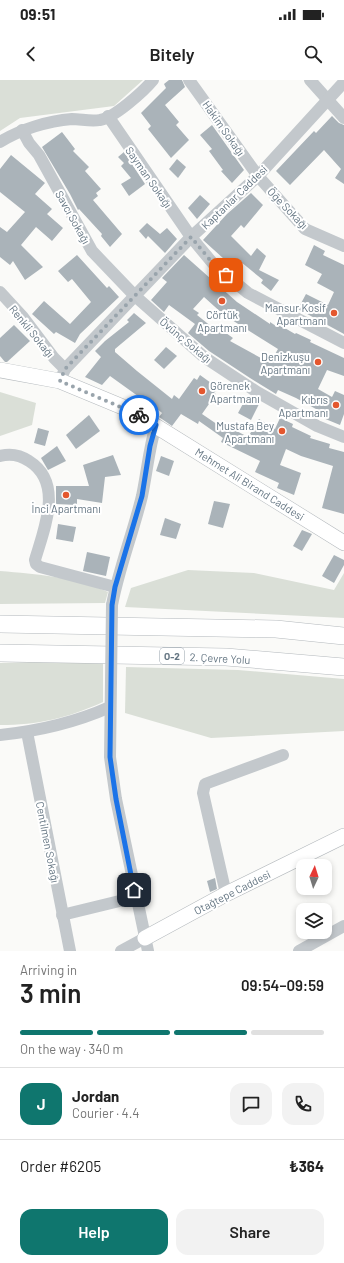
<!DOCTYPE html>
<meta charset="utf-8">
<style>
body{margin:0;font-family:Barlow,sans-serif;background:#f2f2f2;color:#222;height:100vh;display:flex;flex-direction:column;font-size:15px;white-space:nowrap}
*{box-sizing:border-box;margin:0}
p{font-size:13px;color:#767676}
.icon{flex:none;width:22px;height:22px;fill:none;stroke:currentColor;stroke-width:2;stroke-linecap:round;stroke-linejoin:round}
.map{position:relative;height:871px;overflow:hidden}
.sheet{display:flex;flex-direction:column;background:#fff;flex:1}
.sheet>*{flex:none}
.needle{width:26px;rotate:4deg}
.fabs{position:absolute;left:296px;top:779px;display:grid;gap:8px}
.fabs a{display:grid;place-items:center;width:36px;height:36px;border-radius:8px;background:#fff;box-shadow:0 2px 6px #0003;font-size:20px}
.pin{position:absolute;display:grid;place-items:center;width:34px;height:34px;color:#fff;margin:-17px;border-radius:8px;box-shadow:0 2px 6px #0006}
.courier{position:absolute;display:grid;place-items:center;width:40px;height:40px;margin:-20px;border:3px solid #1a73e8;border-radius:50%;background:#fff;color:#222;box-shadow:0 1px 5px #0007}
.headline em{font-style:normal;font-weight:600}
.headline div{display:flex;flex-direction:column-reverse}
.headline{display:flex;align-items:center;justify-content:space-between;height:68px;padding:0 20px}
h1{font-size:26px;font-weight:600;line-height:30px}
.bar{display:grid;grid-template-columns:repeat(4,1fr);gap:6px 4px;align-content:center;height:48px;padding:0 20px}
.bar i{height:5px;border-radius:3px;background:#e0e0e0}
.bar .selected{background:#0f766e}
.bar p{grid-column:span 4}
.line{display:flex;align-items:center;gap:10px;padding:0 20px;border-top:1px solid #e0e0e0}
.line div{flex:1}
.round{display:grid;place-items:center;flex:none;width:42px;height:42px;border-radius:12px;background:#f2f2f2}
.primary-button{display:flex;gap:8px;margin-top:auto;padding:8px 20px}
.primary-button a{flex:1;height:46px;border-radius:12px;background:#0f766e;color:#fff;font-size:16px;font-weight:600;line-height:46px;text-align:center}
.primary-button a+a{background:#f2f2f2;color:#222}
.status{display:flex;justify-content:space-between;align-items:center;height:28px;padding:0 20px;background:#fff;direction:ltr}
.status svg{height:11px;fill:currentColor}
header{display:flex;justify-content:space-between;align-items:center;height:52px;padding:0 20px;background:#fff;font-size:18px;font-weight:600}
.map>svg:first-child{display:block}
</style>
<div class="status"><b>09:51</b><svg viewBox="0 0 49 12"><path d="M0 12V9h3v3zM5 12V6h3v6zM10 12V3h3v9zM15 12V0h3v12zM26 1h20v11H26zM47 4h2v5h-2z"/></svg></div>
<header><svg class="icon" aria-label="back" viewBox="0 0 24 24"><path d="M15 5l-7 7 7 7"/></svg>Bitely<svg class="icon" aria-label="search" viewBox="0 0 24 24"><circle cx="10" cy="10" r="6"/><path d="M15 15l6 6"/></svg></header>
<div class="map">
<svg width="344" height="871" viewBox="0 0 344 871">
<rect width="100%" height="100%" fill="#fafaf8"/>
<g fill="#dadfd7">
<path d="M0,0H143L114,26L20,38L0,51Z"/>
<path d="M0,312L36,323L32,345L0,356Z"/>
<path d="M188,490L254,493L334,510L344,493V538L125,527L131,508Z"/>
<path d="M0,491C37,494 74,497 108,512L105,523L0,524Z"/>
<path d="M37,582L103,583V622C68,638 38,645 0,645V583Z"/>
<path d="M126,587L238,590L344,599V651L211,658L125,633Z"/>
</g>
<g fill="#aab3b9" fill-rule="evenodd">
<path d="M169,0H182L185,7L165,25L179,42L176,45L189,60L171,78L148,49L151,46L141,33L166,8L164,4Z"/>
<path d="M332,36L339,43L344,45V104L335,98L341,89L324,70L290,105L276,91L314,51L316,53Z"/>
<path d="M212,45L244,90L232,103L221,91L223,90L209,71L212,69L200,55Z"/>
<path d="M62,52L75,69L73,71L89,87L85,91L101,109L96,113L98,116L93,120L122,154L110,167L101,156L102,154L79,129L78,130L70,114L42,67Z"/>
<path d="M124,72L145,104L129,116L121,104L131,98L121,86L124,83L118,77Z"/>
<path d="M11,75L45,103L35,114L52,129L47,134L63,148L52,161L36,147L21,165L43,187L25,200L13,181L10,185L0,177V147L7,152L25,132L0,112V89Z"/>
<path d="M177,79L186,87L178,98L169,89Z"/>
<path d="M251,113L263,125L244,148L241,145L231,156L251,176L257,168L266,176L259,190L279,200L271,211L261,203L263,200L241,182L233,190L223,180L224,179L203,160L227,134Z"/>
<path d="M200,115L210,124L197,139L188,128Z"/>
<path d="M147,143L160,154L167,148L177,159L165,173L148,156L146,159L139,151Z"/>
<path d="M314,165L325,171L323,175L344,185V254L298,229L306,214L328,225L334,212L317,203L322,194L305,185Z"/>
<path d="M77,175L107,208L109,206L119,217L80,254L75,263L56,252L54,254L32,234L44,221L70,244L91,222L72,199L68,202L58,191Z"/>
<path d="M184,175L237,222L270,244V242L276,246L278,244L295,254L296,253L311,260L310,262L344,278V296L327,290L318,309L332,317L335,311L344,315V334L340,345L323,338L325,334L296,318L278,310L276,314L250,298L209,271L188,253L195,244L169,225L164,232L151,220L167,202L162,198ZM204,217L224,235L278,269L270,283L230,261L233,258L219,248L217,251L197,235L199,233L193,229Z"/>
<path d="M134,233L146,243L115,269V272L137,291L172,319L174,315L179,319L194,298L197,300L200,295L218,308L214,313L216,314L202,334L227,351L229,347L248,357L259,339L275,349L280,338L293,344L292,347L311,356L310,358L330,364L329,368L344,372V434L322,428L333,386L301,376L286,369L280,385L301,393L294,415L277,408L279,403L255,392L260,381L221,362L223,358L199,341L198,344L181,334L172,346L159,337L162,333L143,317L142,319L110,296L102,305L85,297L101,277L95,271L105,261L129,242L127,240Z"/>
<path d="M14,245L30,261L7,282H5L0,276V258Z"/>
<path d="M166,267L177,276L164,289L154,280Z"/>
<path d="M246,318L259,324L251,340L238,333Z"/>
<path d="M89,335L100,351L76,369L66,355Z"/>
<path d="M38,348L49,351L45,366L34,363Z"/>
<path d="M57,366L66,381L48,390L41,378Z"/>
<path d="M113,375L121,395L105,397L102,423L77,419V425L56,424V406H89L83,385Z"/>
<path d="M161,376L174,381L169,396L156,391Z"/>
<path d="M214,421L230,424L223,448L208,444Z"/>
<path d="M165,438L181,444L176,459L160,455Z"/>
<path d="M58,444L76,447L73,462L56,459Z"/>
<path d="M302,450L312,454L302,471L293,466Z"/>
<path d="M87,472L110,477L106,496L83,491Z"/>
<path d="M334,475L344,480V485L334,503L322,496Z"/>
<path d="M215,798L217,809L210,812L207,801Z"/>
</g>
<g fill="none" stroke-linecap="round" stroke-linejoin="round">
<g stroke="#b5babe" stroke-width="16">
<g id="major">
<path d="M0,290L60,301L130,330L344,463"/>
<path d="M145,858L226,814L344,756"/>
</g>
</g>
<g stroke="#b4b9bd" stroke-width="18">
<g id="highway">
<path d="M0,544L276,549L344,556"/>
<path d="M0,573L226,577L344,587"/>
</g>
</g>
<g stroke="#c3c8cc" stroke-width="12">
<path d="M189,0L258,96L305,149L344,166"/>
<path d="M310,0L344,38"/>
<path d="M108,36L191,157L215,186L248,213L344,263"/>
<path d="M22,50L29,63L39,75L92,171L135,216L204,277L257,312L317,346L344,357"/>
<path d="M0,62C21,49 48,41 72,39C81,39 91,42 100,40C114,38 144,11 153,0"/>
<path d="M0,212L23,237L54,278L65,289"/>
<path d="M60,301L65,289L191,157L258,96L344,2"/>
<path d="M0,376C11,373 20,375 29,381C64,403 44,449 35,480L36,484L40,487L115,507"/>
<path d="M112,525C119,488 133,453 142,416C147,392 149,368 156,345"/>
<path d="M111,601L110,677L116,719L148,871"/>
<path d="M27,652L70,871"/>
<path d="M0,655C39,651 74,643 110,627"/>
<path d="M226,814L203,713L205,704L283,675"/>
<path d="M62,835L136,817"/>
<path d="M121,871L145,858"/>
<path d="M299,871L344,846"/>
</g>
<use href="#major" stroke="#fff" stroke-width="15"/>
<use href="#highway" stroke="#fff" stroke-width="17"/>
<path stroke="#c3c8cc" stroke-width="12" d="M111,601L112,525"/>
</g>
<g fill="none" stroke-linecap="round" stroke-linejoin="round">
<path stroke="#99a4ac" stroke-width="4" stroke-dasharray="0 7.2" d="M139,335L60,301L65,289L191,157L215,186L226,195"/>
<path stroke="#1a73e8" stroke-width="5" d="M134,810L116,719L110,677L112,525L115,507L142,416L150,366L156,345L139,335"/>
</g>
<g fill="#e4572e" stroke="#fff" stroke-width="1.5">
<circle cx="222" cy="221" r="4"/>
<circle cx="334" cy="233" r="4"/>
<circle cx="318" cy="282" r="4"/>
<circle cx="202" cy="311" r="4"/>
<circle cx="336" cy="325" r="4"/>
<circle cx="282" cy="351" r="4"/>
<circle cx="66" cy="415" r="4"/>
</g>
<g text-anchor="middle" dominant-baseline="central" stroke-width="4" stroke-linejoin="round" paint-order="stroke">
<rect fill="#fff" stroke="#939fa8" stroke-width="1" x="160" y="568" width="24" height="16" rx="3"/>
<g font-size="10" font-weight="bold" fill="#657683">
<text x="172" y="576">O-2</text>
</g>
<g font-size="11" fill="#657683" stroke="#fff">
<text transform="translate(224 48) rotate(55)">Hakim Sokağı</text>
<text transform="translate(149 97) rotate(55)">Sayman Sokağı</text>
<text transform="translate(234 117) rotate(-44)">Kaptanlar Caddesi</text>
<text transform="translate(288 128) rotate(46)">Öḡe Sokağı</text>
<text transform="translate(73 137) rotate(61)">Savcı Sokağı</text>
<text transform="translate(32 251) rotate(51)">Renkli Sokağı</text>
<text transform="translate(186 260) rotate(40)">Övünç Sokağı</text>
<text transform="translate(250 404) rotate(32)">Mehmet Ali Birand Caddesi</text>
<text transform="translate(220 578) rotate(3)">2. Çevre Yolu</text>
<text transform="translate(48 762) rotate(79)">Centilmen Sokağı</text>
<text transform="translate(232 812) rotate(-27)">Otağtepe Caddesi</text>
</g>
<g font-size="11" fill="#657683" stroke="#fff" text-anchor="end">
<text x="326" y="227">Mansur Kosif<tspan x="326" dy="13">Apartmanı</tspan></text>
<text x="222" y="234" text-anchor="middle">Cörtük<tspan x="222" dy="13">Apartmanı</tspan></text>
<text x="310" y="276">Denizkuşu<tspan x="310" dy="13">Apartmanı</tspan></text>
<text x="210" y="305" text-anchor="start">Görenek<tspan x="210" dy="13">Apartmanı</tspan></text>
<text x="328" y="319">Kıbrıs<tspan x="328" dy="13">Apartmanı</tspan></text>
<text x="274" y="345">Mustafa Bey<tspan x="274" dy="13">Apartmanı</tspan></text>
<text x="66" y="428" text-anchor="middle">İnci Apartmanı</text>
</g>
</g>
</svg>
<div class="fabs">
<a><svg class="needle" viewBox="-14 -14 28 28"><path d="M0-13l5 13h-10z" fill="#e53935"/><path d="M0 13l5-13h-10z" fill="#767676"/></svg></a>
<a><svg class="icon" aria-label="layers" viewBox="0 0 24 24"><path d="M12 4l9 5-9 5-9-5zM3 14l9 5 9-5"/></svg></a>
</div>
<div class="pin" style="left:226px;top:195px;background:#ea580c"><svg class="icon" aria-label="bag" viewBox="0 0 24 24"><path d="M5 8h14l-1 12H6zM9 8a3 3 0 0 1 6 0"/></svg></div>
<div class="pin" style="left:134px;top:810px;background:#1f2937"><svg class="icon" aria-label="home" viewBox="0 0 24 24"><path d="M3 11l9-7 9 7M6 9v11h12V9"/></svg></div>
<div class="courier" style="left:139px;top:335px"><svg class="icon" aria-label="bike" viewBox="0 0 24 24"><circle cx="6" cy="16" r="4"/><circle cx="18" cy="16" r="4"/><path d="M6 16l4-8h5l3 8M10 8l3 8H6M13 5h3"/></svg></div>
</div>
<section class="sheet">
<div class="headline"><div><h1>3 min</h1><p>Arriving in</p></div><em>09:54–09:59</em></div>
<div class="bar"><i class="selected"></i><i class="selected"></i><i class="selected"></i><i></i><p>On the way · 340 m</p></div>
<div class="line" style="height:72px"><b class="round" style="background:#0f766e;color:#fff">J</b><div><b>Jordan</b><p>Courier · 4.4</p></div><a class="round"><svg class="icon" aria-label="chat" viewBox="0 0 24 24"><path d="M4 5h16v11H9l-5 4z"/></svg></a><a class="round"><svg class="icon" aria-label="phone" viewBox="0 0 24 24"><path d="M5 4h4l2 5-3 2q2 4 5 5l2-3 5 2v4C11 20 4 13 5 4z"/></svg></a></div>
<div class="line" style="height:52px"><div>Order #6205</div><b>₺364</b></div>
<div class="primary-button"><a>Help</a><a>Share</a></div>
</section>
